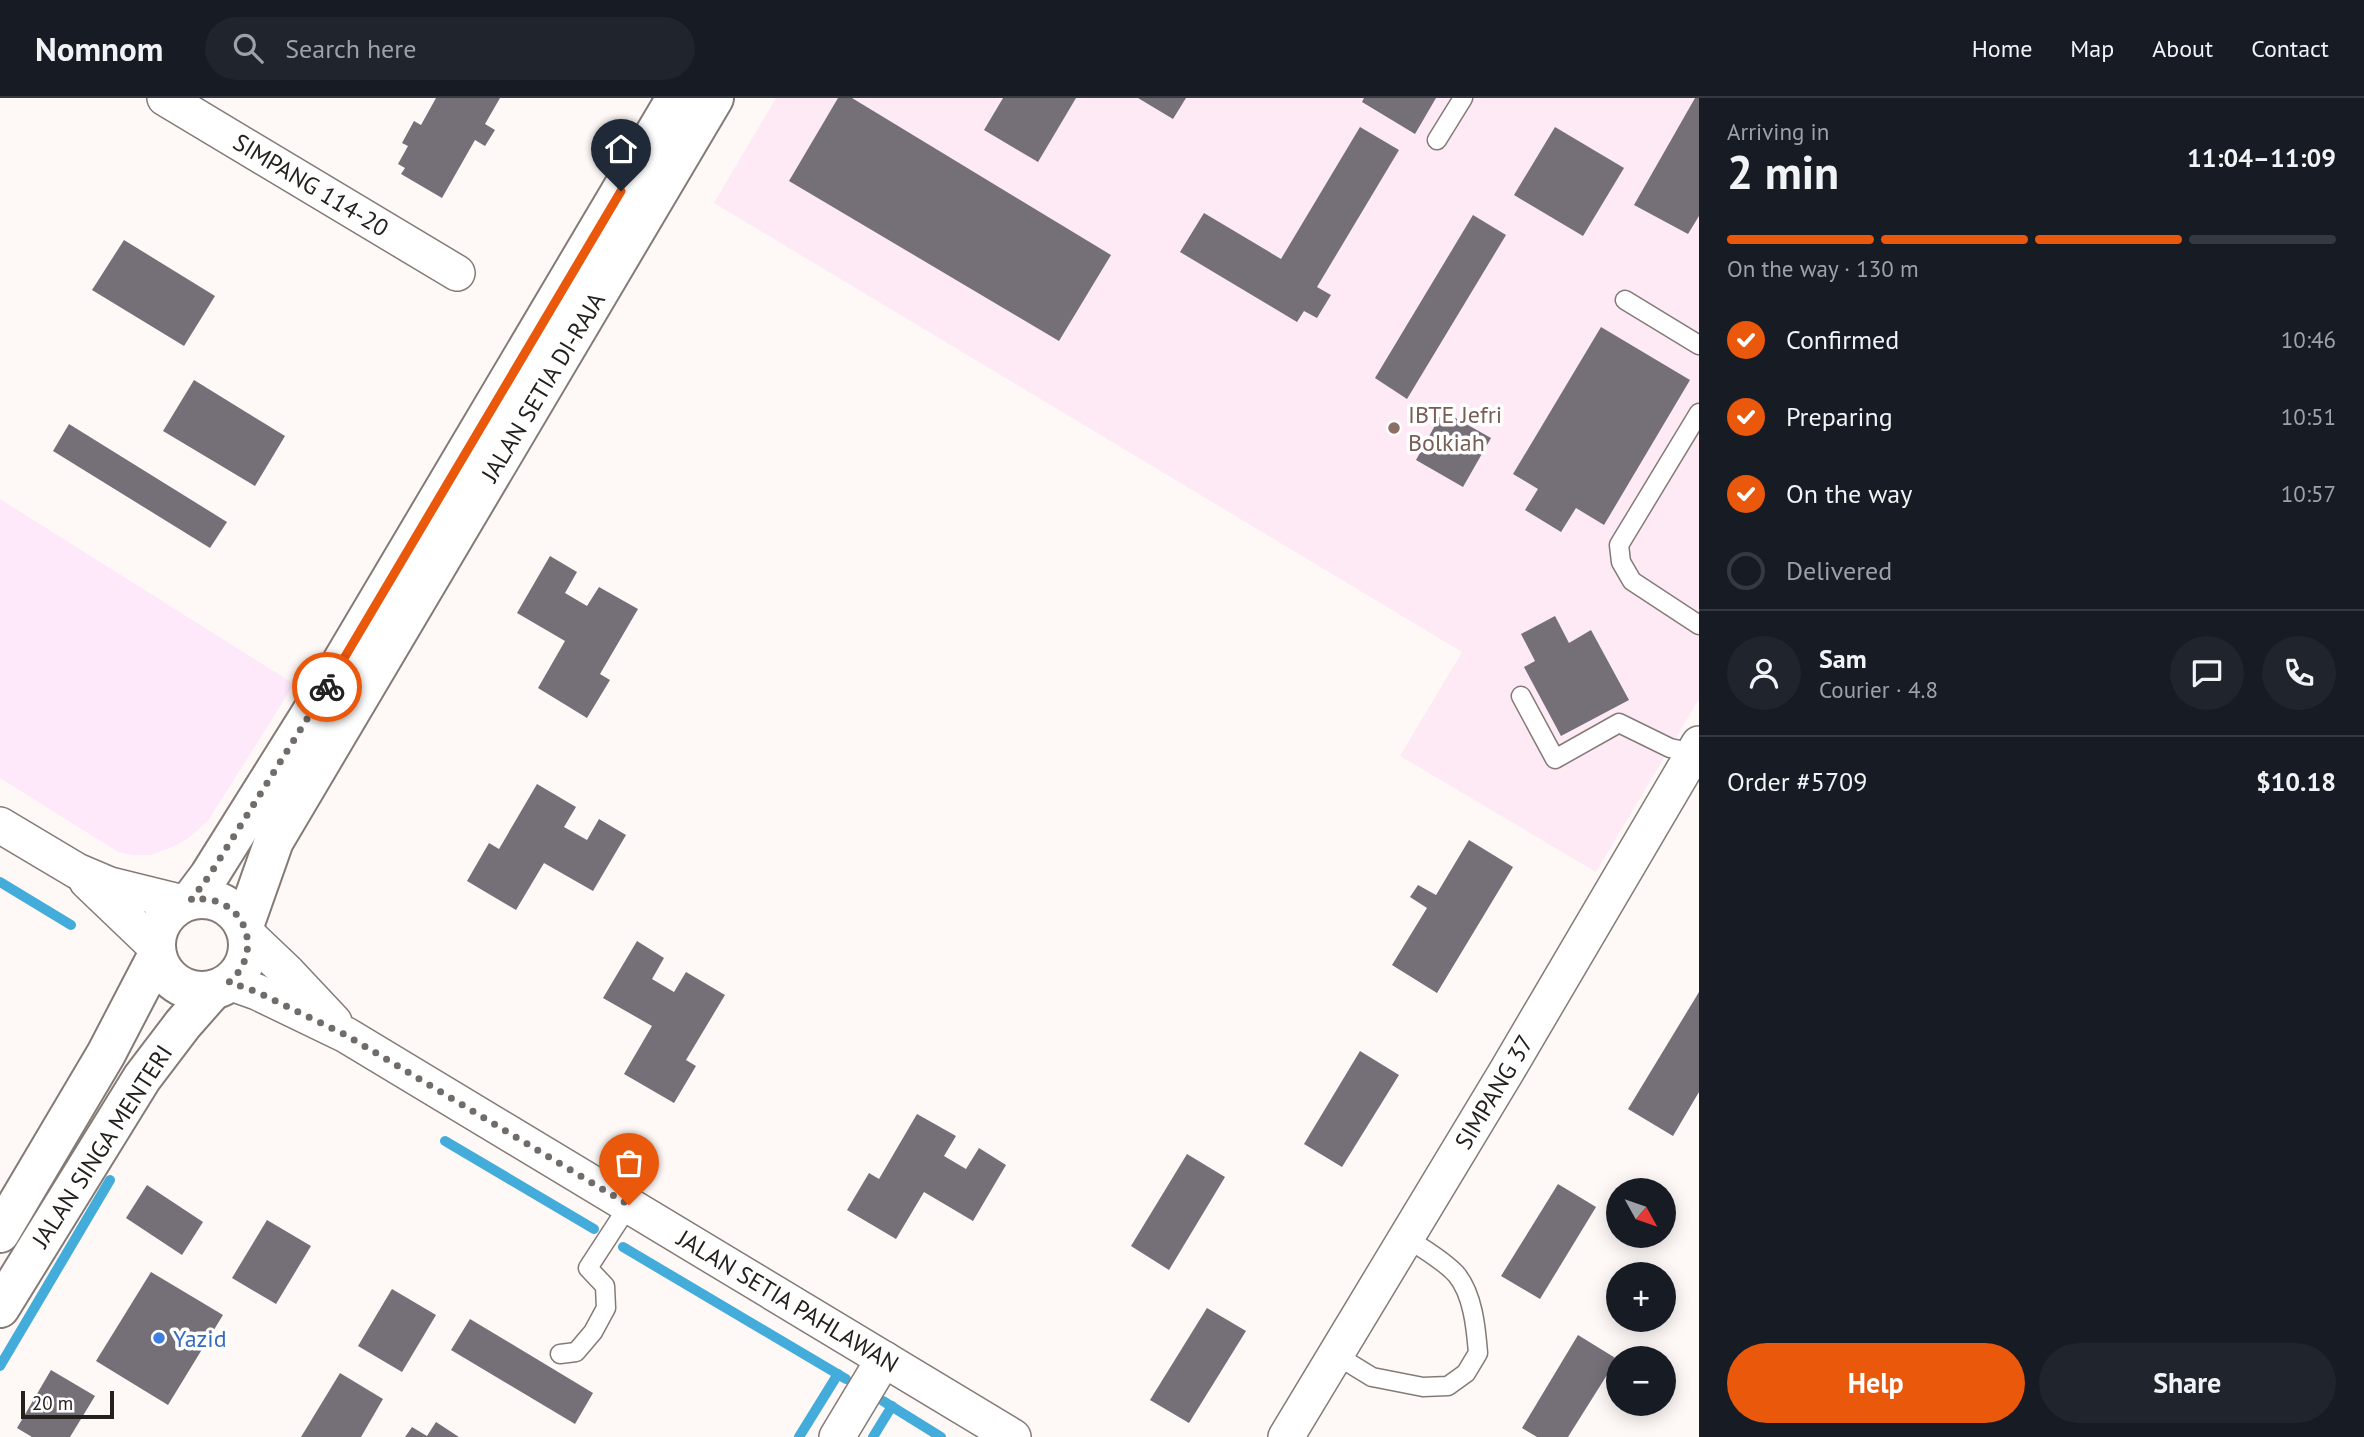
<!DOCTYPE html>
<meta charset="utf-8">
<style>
body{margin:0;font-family:"PT Sans",sans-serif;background:#20242c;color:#f1f3f6;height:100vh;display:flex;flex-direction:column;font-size:26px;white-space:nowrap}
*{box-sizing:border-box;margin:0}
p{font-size:23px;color:#9ea1a6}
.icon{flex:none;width:38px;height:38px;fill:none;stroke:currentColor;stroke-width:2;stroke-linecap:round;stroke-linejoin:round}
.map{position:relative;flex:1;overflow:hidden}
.sheet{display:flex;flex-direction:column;background:#171b24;width:665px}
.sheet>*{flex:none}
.needle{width:46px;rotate:130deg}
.fabs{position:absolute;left:1606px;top:1080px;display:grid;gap:14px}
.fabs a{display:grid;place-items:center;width:70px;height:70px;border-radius:50%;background:#171b24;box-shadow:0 4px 18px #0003;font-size:35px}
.scale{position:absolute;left:21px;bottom:18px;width:93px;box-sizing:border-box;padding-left:7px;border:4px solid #24201e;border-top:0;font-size:19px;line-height:24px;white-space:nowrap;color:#24201e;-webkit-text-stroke:5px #fff;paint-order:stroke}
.pin{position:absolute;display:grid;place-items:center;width:60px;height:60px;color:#fff;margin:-72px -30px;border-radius:50% 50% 50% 0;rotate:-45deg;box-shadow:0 0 7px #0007}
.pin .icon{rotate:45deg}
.courier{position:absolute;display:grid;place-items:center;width:70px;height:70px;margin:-35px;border:5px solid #ea580c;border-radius:50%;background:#fff;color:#222;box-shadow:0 2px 9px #0007}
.headline em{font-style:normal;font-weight:700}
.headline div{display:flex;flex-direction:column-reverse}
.headline{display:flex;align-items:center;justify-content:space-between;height:119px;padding:0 28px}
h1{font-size:46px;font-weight:700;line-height:52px}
.bar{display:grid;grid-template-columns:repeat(4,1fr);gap:10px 7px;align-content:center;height:84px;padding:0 28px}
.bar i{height:9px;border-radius:5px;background:#363941}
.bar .current{background:#ea580c}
.bar p{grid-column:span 4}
.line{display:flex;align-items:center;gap:18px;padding:0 28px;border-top:2px solid #363941}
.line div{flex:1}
.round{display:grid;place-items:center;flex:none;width:74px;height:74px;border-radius:37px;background:#20242c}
ol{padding:0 28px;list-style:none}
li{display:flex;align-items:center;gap:21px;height:77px}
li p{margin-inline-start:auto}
li .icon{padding:7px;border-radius:50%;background:#ea580c;color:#fff;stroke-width:4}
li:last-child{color:#9ea1a6}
li i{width:38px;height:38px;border:4px solid #363941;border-radius:50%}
.cta{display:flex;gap:14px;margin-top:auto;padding:14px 28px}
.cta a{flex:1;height:80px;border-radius:42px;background:#ea580c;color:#fff;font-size:28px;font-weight:700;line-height:80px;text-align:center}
.cta a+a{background:#20242c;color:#f1f3f6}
header{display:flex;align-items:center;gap:42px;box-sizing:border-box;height:98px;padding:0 35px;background:#171b24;border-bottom:2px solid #363941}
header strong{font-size:33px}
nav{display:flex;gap:38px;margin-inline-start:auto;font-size:24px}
.search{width:490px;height:63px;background:#20242c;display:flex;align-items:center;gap:18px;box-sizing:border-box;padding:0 24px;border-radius:38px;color:#9ea1a6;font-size:26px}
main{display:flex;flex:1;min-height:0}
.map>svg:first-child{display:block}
</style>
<header>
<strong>Nomnom</strong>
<div class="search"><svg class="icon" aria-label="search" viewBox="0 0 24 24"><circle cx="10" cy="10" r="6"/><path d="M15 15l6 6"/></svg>Search here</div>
<nav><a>Home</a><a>Map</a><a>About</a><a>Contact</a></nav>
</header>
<main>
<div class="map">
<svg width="1699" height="1339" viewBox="0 0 1699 1339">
<rect width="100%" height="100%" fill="#fef9f7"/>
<path fill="#fde9f9" d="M0,401L294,586L208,723L186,742L172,749L151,757H132L118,754L0,680Z"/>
<path fill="#fdeaf4" d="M776,0H1699V601L1596,774L1400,658L1462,554L714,105Z"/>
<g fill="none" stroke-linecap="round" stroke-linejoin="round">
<g stroke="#44acda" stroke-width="10">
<path d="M0,784L71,827"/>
<path d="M445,1043L594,1131"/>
<path d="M623,1149L846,1281"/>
<path d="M0,1268L110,1082"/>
<path d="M883,1303L941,1339"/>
<path d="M799,1339L838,1276"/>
<path d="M873,1339L892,1308"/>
</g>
</g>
<g fill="#756f78">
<path d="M436,0H500L485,26L495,32L485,48L475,42L442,100L401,76L405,70L398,66L408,48L402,45L414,23L421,27Z"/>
<path d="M838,0H852L1111,157L1059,243L789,83Z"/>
<path d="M1003,0H1076L1038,64L984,32Z"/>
<path d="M1138,0H1186L1173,21Z"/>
<path d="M1364,0H1436L1415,36L1362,4Z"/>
<path d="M1695,0H1699V118L1688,136L1634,107Z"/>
<path d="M1360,29L1399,52L1317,189L1331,197L1317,220L1304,213L1297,224L1180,154L1204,115L1281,161Z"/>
<path d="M1555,29L1624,70L1583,138L1514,97Z"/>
<path d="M1473,117L1506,137L1407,301L1375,280Z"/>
<path d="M124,142L215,198L184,248L92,192Z"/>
<path d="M1601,229L1690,282L1604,427L1576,410L1561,434L1525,412L1538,391L1513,376Z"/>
<path d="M194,282L285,338L255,388L163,333Z"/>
<path d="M1443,313L1491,340L1463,389L1416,362Z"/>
<path d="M69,326L227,424L210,450L53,353Z"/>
<path d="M550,458L577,474L565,495L587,508L599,489L638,511L600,576L610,582L587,620L538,590L565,543L517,515Z"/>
<path d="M1555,518L1569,545L1591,532L1629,602L1561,638L1524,569L1535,563L1521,536Z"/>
<path d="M537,686L576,709L564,729L587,742L599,721L626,737L593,793L544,765L516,812L467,783L489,745L499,751Z"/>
<path d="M1469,742L1513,769L1437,895L1392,867L1427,810L1410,799L1418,787L1436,797Z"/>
<path d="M637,843L664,860L652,881L674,894L686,874L725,897L686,962L696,968L674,1005L624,976L652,928L603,900Z"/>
<path d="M1699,894V994L1673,1038L1628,1011Z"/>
<path d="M1360,953L1399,977L1342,1069L1304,1046Z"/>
<path d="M917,1016L956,1038L944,1058L966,1071L979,1050L1006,1067L973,1123L924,1094L896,1141L847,1112L869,1075L879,1081Z"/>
<path d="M1187,1056L1225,1079L1169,1172L1131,1148Z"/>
<path d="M1558,1086L1596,1109L1540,1201L1501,1178Z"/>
<path d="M147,1087L203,1124L182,1157L126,1120Z"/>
<path d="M267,1122L311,1148L276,1206L232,1180Z"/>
<path d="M151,1174L223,1217L168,1307L96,1263Z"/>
<path d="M392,1191L436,1217L402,1274L358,1248Z"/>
<path d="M1207,1210L1246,1233L1189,1325L1150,1302Z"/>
<path d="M470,1221L593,1295L575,1326L451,1252Z"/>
<path d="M1578,1237L1617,1261L1568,1339H1537L1522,1330Z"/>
<path d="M51,1272L95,1298L70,1339H32L17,1330Z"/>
<path d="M340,1275L383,1301L361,1339H301Z"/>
<path d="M436,1324L459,1339H405L412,1329L427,1338Z"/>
</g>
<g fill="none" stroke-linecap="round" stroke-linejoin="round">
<g stroke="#857b76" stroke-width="21">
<g id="lane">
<path d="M1437,42L1463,0"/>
<path d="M1625,202L1699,247"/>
<path d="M1699,315L1619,447L1621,464L1632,483L1699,527"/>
<path d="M1521,598L1555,661L1619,625L1670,650L1699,656"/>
<path d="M560,1256L576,1254L593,1234L606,1210L605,1188L588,1170L629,1107"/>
<path d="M1336,1257L1372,1279L1423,1289L1448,1288L1466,1275L1478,1255C1476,1230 1473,1196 1456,1176C1442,1161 1423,1151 1407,1140"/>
</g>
</g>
<g stroke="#857b76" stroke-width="38">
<g id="street">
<path d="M165,0L457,175"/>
<path d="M0,727L77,773L110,787L183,805"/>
<path d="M87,783L156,849"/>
<path d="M247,836L287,874L334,924"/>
<path d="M229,884L257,894L346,937L1013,1339"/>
<path d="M837,1339L884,1261"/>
<path d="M1286,1339L1505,976L1699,646"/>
</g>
</g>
<g stroke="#857b76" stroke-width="42">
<g id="secondary">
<circle cx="202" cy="847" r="46"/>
<path d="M191,802L209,778L318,604L676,0"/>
<path d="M244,828L274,743L714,0"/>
<path d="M0,1135L106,956L157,858"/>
<path d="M0,1210L142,980L183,926L213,892"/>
</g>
</g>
<use href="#lane" stroke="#fff" stroke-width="18"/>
<use href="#street" stroke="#fff" stroke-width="35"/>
<use href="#secondary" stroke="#fff" stroke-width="38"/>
</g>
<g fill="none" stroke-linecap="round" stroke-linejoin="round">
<path stroke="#706c6a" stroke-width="7" stroke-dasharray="0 12.6" d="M327,589L209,778L191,802C241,793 268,851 229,884L257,894L346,937L629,1107"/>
<path stroke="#ea580c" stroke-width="9" d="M327,589L621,93"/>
</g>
<circle fill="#8d6e63" stroke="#fff" stroke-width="2.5" cx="1394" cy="330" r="7"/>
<circle fill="#3f7fe0" stroke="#fff" stroke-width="2.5" cx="159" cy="1240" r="7"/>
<g text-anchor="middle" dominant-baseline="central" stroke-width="7" stroke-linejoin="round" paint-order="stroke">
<g font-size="24" fill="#24201e" stroke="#fff">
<text transform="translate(311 87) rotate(31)">SIMPANG 114-20</text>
<text transform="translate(543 289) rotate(-59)">JALAN SETIA DI-RAJA</text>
<text transform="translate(1494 994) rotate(-59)">SIMPANG 37</text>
<text transform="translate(102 1048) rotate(-57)">JALAN SINGA MENTERI</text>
<text transform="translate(788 1203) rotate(31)">JALAN SETIA PAHLAWAN</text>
</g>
<g font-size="24" fill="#785e54" stroke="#fff" text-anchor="start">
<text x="1408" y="316">IBTE Jefri<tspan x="1408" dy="28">Bolkiah</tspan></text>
</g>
<g font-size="24" fill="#366cbe" stroke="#fff" text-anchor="start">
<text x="173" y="1240">Yazid</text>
</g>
</g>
</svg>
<div class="fabs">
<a><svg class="needle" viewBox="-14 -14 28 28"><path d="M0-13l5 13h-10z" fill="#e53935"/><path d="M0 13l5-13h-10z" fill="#9ea1a6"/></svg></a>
<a>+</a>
<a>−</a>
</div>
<div class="scale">20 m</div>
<div class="pin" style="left:629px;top:1107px;background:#ea580c"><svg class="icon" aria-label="bag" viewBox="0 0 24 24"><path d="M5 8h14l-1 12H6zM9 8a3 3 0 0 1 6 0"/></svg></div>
<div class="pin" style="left:621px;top:93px;background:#1f2937"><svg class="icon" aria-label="home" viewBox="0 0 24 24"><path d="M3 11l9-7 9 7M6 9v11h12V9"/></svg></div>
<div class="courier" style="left:327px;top:589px"><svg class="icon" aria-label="bike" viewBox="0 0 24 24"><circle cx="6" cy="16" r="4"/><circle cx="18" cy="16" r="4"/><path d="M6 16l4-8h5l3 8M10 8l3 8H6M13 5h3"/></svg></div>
</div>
<section class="sheet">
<div class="headline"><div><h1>2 min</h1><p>Arriving in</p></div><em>11:04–11:09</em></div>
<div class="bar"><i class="current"></i><i class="current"></i><i class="current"></i><i></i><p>On the way · 130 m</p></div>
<ol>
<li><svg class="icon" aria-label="check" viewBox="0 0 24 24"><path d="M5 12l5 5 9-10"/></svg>Confirmed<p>10:46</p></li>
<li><svg class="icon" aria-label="check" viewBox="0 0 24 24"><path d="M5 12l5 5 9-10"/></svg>Preparing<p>10:51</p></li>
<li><svg class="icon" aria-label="check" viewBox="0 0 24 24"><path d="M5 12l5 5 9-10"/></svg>On the way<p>10:57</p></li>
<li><i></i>Delivered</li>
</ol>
<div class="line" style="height:126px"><a class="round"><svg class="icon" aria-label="person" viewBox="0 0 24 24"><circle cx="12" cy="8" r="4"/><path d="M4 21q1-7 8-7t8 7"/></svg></a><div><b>Sam</b><p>Courier · 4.8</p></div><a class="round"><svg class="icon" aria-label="chat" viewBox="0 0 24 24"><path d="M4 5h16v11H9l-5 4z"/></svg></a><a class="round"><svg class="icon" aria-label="phone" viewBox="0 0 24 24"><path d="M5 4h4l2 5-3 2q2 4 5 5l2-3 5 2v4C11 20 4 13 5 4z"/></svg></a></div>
<div class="line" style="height:91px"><div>Order #5709</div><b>$10.18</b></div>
<div class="cta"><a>Help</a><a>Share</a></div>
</section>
</main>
